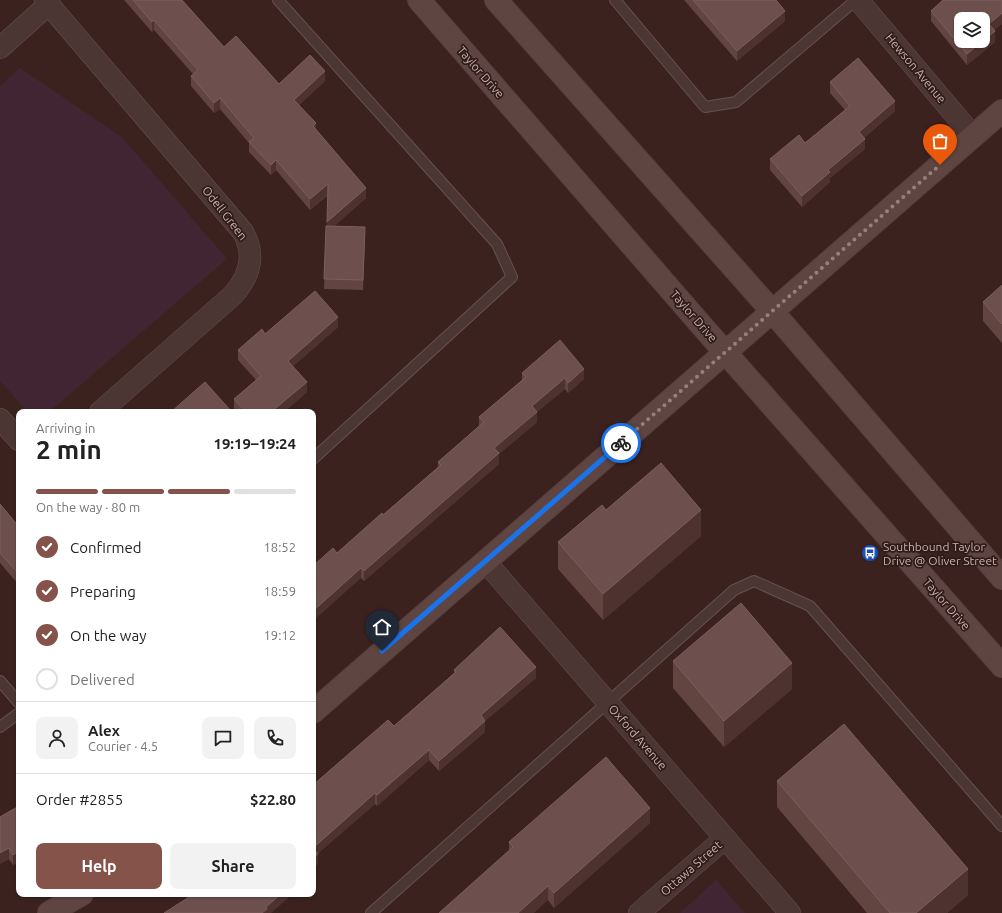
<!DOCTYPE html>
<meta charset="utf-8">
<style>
body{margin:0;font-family:Ubuntu,sans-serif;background:#f2f2f2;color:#222;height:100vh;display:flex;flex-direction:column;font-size:15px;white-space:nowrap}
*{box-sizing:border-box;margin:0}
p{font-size:13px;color:#767676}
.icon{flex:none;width:22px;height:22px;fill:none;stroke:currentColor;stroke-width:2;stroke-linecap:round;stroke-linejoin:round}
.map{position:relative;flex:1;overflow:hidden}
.panel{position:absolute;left:16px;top:409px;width:300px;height:488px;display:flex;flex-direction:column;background:#fff;border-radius:8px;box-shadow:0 1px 3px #0004}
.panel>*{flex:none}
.buttons{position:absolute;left:954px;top:12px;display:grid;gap:8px}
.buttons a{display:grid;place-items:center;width:36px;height:36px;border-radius:8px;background:#fff;box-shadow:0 1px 3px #0004;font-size:20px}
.pin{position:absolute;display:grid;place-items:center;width:34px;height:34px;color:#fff;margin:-41px -17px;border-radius:50% 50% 50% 0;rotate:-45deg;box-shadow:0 0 4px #0007}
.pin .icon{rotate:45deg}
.courier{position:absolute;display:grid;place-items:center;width:40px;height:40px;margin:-20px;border:3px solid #1a73e8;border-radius:50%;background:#fff;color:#222;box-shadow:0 1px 5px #0007}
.summary em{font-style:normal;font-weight:700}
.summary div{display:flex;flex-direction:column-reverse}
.summary{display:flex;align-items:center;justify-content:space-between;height:68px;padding:0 20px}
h1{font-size:26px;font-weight:700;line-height:30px}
.bar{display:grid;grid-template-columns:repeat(4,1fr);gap:6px 4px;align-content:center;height:48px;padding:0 20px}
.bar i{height:5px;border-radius:3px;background:#e0e0e0}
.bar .current{background:#85534a}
.bar p{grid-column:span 4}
.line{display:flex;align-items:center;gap:10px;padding:0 20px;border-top:1px solid #e0e0e0}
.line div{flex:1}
.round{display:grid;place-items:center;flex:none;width:42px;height:42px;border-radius:8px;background:#f2f2f2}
ol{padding:0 20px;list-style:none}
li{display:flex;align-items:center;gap:12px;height:44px}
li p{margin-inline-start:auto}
li .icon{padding:4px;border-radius:50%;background:#85534a;color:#fff;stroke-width:4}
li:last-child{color:#767676}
li i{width:22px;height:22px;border:2px solid #e0e0e0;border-radius:50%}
.action{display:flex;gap:8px;margin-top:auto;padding:8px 20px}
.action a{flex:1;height:46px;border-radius:8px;background:#85534a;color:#fff;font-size:16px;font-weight:700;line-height:46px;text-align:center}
.action a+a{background:#f2f2f2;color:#222}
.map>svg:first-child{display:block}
</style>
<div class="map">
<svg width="1002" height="913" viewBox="0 0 1002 913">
<rect width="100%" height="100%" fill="#3b221f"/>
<g fill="#412532">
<path d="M20,68L122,137L227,259L49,412H27L0,380V86Z"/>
<path d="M716,880L745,913H680Z"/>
</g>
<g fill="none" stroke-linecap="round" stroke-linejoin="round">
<g stroke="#66514e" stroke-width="12">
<g id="lane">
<path d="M278,0L497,244L512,277L313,459"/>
<path d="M615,0L705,107L736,102L856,0"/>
<path d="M0,681L19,703"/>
<path d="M0,727L19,713"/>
<path d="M371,913L734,590L754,581L810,606L1002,826"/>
</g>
</g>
<g stroke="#66514e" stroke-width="22">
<g id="street">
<path d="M45,0L243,232C256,255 250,276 233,295L100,412"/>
<path d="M858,0L973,136"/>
<path d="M0,48L49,4"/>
<path d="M0,419L19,440"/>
<path d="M485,561L790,913"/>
<path d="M639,913L725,838"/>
</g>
</g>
<g stroke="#553f3c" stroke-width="24">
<g id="secondary">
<path d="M419,0L702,326L1002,666"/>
<path d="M496,0L772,311L1002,578"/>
<path d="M313,712L1002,111"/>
<path d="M49,913L82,894"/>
</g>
</g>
<use href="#lane" stroke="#4b3633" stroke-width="10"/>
<use href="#street" stroke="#4b3633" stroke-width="21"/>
<use href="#secondary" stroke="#5f4541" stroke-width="22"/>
</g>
<g fill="#624441">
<path d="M124,0H182L224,47L279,84L325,81L299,105L316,129L366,198L334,226L365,237L363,290L324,289L328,195L310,210L276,170L271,175L249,152V143L220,109L214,113L191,86V76L193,74L154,30L152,32Z"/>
<path d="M684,0H776L785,21L737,61Z"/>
<path d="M1002,0V24L994,30L995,42L967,65L931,21V11Z"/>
<path d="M830,82L895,111L864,138L865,149L830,178V182L802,207L770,170V159L805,143L845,110L830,93Z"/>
<path d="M1002,285V343L983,321V302Z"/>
<path d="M338,327L293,366L307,392L284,412H237L234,409V399L256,380L238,360V350L265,334Z"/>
<path d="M522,373L584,379L568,393L565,389L537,412V422L499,454V464L364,581L337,553L383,515L438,467V462L479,426V417L522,381Z"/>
<path d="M0,504L19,527V585L0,563Z"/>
<path d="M606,510L701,536L603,620L558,569V542Z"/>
<path d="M673,661L792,689L724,747L673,688Z"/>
<path d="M454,670L536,678L485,721V732L439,771L429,760L377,806L375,804L318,853V864L313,785L394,726L454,673Z"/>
<path d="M777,781L968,895L947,913H867L777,807Z"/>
<path d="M19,806V862L13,865L9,859L0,864V817Z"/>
<path d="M650,823L554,908L548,900L449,905L509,851V842Z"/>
</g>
<g fill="#4e322f">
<path d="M785,11V21L737,61V51Z"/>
<path d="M1002,13V24L989,34V24Z"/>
<path d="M154,20V30L152,32V22Z"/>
<path d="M995,31V42L967,65V54Z"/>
<path d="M325,71V81L294,110V100Z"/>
<path d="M220,98V109L214,113V103Z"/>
<path d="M895,101V111L859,142V132Z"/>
<path d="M316,123V133L313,126Z"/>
<path d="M865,139V149L830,178V182L802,207V196L828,170Z"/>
<path d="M276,160V170L271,175V165Z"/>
<path d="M328,184V194L310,210V199Z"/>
<path d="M366,188V198L327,233V222Z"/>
<path d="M365,227V237L363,290V280Z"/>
<path d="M338,317V327L288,371V361Z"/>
<path d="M584,369V379L568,393V383Z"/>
<path d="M565,378V389L537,412V422L499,454V464L364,581V571L494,448L532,406Z"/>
<path d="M307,382V392L284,412H271Z"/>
<path d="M701,510V536L603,620V594Z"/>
<path d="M361,568V578L313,621V611Z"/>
<path d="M792,663V689L724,747V721Z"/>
<path d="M536,667V678L485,721V732L439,771V761L481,715Z"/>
<path d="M429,750V760L377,806V795Z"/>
<path d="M375,793V804L313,858V848Z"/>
<path d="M650,808V823L554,908V893Z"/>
<path d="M9,848V859L0,864V853Z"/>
<path d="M19,851V862L13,865V855Z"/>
<path d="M318,854V864L313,869V858Z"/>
<path d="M968,869V895L947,913H916Z"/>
<path d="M548,886V900L534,913H518Z"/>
<path d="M281,894H293L271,913H262L266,907Z"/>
</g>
<g fill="#6d504d" stroke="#7b5f5c" fill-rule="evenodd">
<path d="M133,0H182L224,47L236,36L279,84L310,55L325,71L294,100L316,123L313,126L366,188L327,222L328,184L310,199L276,160L271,165L249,142L254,138L220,98L214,103L191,76L198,70L154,20L152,22Z"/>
<path d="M693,0H776L785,11L737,51Z"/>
<path d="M943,0H1002V13L989,24L995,31L967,54L931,11ZM961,19H983V41H961Z"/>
<path d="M858,58L895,101L859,132L865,139L828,170L830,172L802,196L770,159L799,135L805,143L850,106L830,82Z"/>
<path d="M326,226L365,227L363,280L324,279Z"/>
<path d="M1002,285V324L983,302Z"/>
<path d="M315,291L338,317L288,361L307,382L271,412H246L234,399L261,376L238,350L262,329L265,334Z"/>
<path d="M560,340L584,369L568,383L565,378L532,406L537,412L494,448L499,453L364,571L361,568L313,611V566L333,548L337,553L382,513L383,515L441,465L438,462L484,422L479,417L526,377L522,373Z"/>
<path d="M205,382L232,412H171Z"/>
<path d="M661,463L701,510L603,594L558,542L602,505L606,510Z"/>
<path d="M0,504L19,527V574L0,553Z"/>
<path d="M741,603L792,663L724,721L673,661Z"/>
<path d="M500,627L536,667L481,715L485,721L439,761L429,750L377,795L375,793L313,848L318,854L313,858V785L388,720L394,726L456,672L454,670Z"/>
<path d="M844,724L968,869L916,913H890L777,781Z"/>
<path d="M606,757L650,808L554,893L548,886L518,913H439L513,847L509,842Z"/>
<path d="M19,806V851L13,855L9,848L0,853V817Z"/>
<path d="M192,894H281L266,907L267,909L262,913H164L186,899Z"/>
</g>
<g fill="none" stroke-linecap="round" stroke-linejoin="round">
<path stroke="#97807c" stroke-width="4" stroke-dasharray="0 7.2" d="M621,443L940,165"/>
<path stroke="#1a73e8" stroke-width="5" d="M382,651L621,443"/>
</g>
<defs>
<g id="bus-disc" transform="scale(0.9)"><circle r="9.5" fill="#1a4fb4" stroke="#301b19"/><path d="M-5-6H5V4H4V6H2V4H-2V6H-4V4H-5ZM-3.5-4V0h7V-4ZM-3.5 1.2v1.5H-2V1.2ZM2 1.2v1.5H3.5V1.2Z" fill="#fff"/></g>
</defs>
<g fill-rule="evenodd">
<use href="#bus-disc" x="870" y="553"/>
</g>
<g text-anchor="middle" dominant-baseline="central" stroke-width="3.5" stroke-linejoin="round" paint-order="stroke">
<g font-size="12" fill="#c8b2ae" stroke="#301b19">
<text transform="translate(916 68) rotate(50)">Hewson Avenue</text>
<text transform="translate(481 72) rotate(49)">Taylor Drive</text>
<text transform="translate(225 213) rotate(52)">Odell Green</text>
<text transform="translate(694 316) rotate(49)">Taylor Drive</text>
<text transform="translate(947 604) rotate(49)">Taylor Drive</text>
<text transform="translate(638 737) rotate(49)">Oxford Avenue</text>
<text transform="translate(691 868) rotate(-41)">Ottawa Street</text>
</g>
<g font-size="12" fill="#c8b2ae" stroke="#301b19" text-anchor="start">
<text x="883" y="546">Southbound Taylor<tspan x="883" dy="14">Drive @ Oliver Street</tspan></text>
</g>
</g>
</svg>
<div class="buttons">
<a><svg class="icon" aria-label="layers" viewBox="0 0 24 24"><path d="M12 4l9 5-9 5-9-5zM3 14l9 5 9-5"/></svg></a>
</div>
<div class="pin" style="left:940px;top:165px;background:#ea580c"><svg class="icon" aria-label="bag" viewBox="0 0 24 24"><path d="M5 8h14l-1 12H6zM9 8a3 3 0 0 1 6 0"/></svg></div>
<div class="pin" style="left:382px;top:651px;background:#1f2937"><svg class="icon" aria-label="home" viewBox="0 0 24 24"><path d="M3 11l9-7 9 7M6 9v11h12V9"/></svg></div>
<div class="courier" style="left:621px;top:443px"><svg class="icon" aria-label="bike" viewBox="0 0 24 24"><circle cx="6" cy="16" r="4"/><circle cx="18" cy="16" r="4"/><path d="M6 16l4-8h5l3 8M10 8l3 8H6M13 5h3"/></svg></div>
<section class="panel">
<div class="summary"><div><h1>2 min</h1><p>Arriving in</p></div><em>19:19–19:24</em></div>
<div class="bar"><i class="current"></i><i class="current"></i><i class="current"></i><i></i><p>On the way · 80 m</p></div>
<ol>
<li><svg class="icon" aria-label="check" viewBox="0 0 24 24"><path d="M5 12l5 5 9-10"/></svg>Confirmed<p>18:52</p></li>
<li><svg class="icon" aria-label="check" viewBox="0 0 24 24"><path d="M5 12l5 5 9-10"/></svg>Preparing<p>18:59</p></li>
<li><svg class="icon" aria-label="check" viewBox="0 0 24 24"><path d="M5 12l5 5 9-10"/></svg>On the way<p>19:12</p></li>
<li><i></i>Delivered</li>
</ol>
<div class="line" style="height:72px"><a class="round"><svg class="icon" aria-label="person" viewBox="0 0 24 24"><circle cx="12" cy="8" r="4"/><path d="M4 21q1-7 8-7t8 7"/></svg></a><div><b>Alex</b><p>Courier · 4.5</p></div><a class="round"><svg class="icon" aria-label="chat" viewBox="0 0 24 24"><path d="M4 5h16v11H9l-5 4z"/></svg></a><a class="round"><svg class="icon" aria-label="phone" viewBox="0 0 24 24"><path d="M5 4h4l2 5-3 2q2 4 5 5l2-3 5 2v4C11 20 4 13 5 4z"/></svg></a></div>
<div class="line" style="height:52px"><div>Order #2855</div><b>$22.80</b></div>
<div class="action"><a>Help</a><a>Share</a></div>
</section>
</div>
